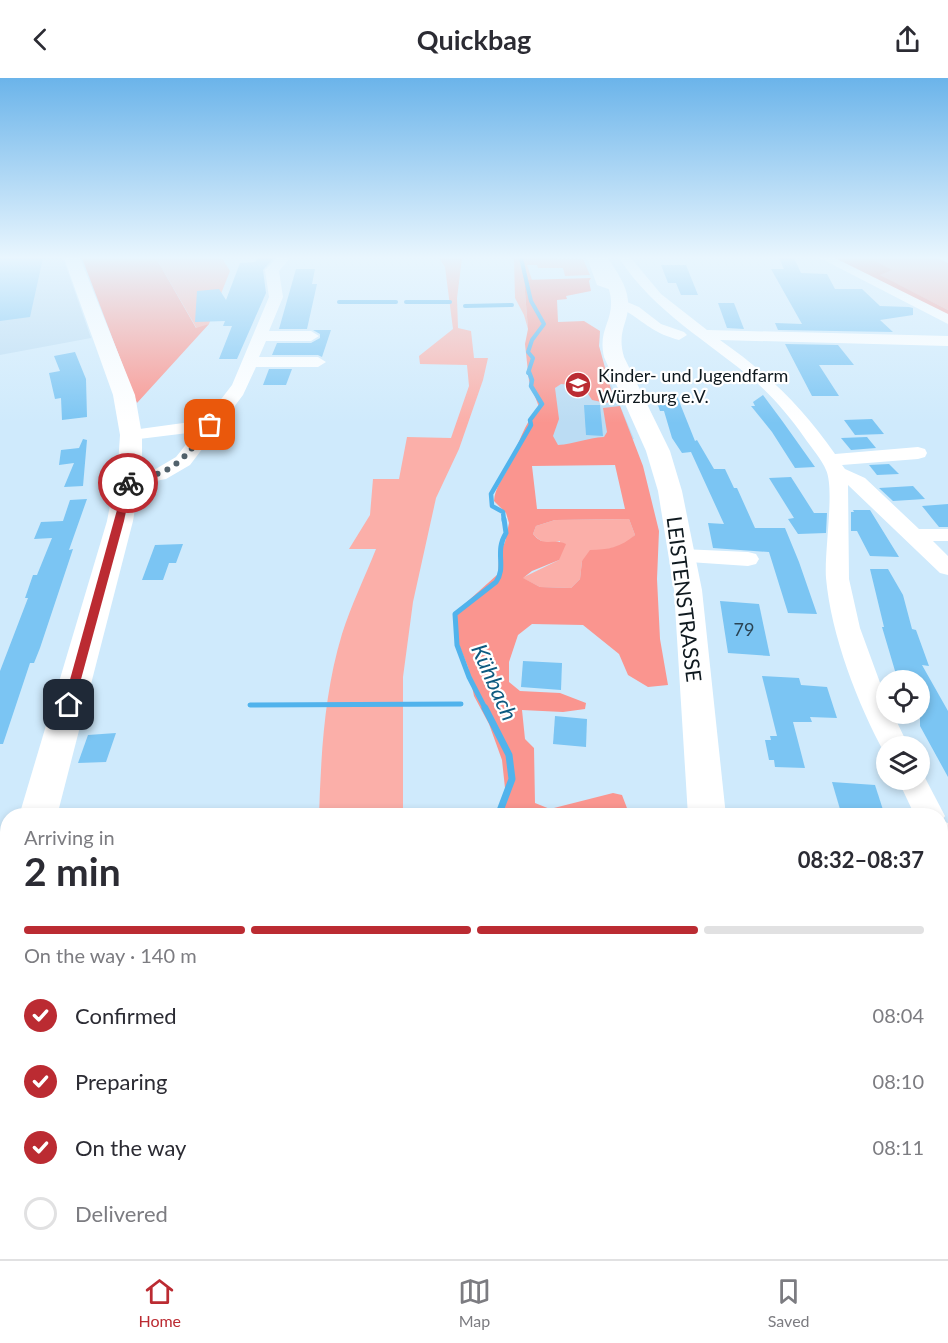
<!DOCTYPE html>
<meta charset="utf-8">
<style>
body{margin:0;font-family:Lato,sans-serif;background:#f7f7f7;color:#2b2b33;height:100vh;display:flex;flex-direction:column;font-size:22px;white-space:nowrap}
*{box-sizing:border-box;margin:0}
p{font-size:20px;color:#7c7c81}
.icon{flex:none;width:33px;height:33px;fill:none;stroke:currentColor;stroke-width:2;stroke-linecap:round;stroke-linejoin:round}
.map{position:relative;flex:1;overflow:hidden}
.panel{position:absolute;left:0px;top:730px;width:948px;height:452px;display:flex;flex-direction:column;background:#fff;border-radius:24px 24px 0 0;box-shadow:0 3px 9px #0003}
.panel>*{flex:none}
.controls{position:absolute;left:876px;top:592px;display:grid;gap:12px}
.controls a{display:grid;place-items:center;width:54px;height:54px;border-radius:50%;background:#fff;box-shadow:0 3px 9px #0003;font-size:30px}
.pin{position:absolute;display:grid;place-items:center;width:51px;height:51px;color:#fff;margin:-26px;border-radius:12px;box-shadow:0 3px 9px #0006}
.courier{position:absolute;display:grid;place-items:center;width:60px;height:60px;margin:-30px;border:4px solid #bb2b32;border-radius:50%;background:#fff;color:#222;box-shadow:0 2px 8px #0007}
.headline em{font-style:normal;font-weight:700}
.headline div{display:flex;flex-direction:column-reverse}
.headline{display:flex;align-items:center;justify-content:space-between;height:102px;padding:0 24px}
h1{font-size:39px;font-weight:700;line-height:45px}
.bar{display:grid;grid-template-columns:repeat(4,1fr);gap:9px 6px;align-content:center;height:72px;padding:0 24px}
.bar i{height:8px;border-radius:4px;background:#e1e1e2}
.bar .active{background:#bb2b32}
.bar p{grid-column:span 4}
ol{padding:0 24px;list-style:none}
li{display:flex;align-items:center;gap:18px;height:66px}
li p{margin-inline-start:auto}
li .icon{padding:6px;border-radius:50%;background:#bb2b32;color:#fff;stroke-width:4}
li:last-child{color:#7c7c81}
li i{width:33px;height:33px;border:3px solid #e1e1e2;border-radius:50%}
header{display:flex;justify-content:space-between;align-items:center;height:78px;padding:0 24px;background:#fff;font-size:27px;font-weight:700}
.tab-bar{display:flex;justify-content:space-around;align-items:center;height:84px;border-top:2px solid #e1e1e2;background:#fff;font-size:16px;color:#7c7c81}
.tab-bar a{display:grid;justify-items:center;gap:3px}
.tab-bar .active{color:#bb2b32}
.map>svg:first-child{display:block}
</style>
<header><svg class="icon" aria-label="back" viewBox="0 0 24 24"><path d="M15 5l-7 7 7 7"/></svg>Quickbag<svg class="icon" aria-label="share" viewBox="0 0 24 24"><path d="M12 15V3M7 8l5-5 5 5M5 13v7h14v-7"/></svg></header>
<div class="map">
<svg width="948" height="1181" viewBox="0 0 948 1181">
<rect width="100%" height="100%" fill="#cfeafc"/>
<g fill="#bbdcf3">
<path d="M0,180H63L91,260L0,277Z"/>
<path d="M550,253H600L599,268L605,292L634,361L522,380L542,355Z"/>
</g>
<g fill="#fbafa9">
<path d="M156,180H222L230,193L209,246L197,251Z"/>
<path d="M439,180H462L457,220L458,250L471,253L474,280H488L483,302L459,371L436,420L413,524L403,599V738H319C321,678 324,615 342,556C351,527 365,499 376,471H349L370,437L373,401H399L407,359L451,360L469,308L467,287L420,286L419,278L453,251L445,189Z"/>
<path d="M514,180L583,181L590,197L565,198L563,190H538L537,187H527L532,202H524L528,251L524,237L515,220Z"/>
<path d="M870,180H938L948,185V232L879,197L891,192Z"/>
<path d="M629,441L635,457L624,467L604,472L582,483L580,501L571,510L540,509L522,500L559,482L560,463C548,466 542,466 533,456L536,448L555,442Z"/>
<path d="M434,1175L435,1181H305L304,1175Z"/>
</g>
<g fill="#fa958f" fill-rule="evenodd">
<path d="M82,180H156L196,250L209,246L137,325Z"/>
<path d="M828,180H870L892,192L880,197L948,232V240Z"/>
<path d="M591,200L589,203L591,213L566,218L567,221L557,222L558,244L584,243L600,253L599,268L614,322L606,325L592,322L583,308L561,306L555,310L559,341L553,358L558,367C574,366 587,360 604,359L607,354L603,330L620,328L643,388L659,453L657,501L660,561L668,607L648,609L628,597L619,576L583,547L532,546L518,557L509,584V604L520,613L560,615L586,625L585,631L563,634L522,632L525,661L534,670L535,725L550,731L613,715L622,717L630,738H503L505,710L502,682L489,646L474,618L468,589L455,557L454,541L468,523L498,496L499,478L505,464L509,445L506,435L494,423C495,409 503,401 509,388C518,368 524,345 539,329L529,303L525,266L528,251L524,202ZM615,387L625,431H537L532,388ZM629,441L635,457C621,469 608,472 590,472L582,483L580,501L571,510L540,509L523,500L532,493L559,482L566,466C553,460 544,470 533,456L536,448L555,442Z"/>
<path d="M540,1175L818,1174L820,1181H537Z"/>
</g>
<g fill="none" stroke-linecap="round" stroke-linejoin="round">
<g stroke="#51b3ec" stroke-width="4">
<path d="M521,180L531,223L544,246L532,262L528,274L533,280L528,295"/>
<path d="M339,224H396"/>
<path d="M406,224H450"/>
<path d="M465,228L512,227"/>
</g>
<path stroke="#51b3ec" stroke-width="4.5" d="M504,443L503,434L492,428L491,416L531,347L530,342L542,326L531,308L532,302L529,294"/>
<g stroke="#51b3ec" stroke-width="5">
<path d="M250,627L461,626"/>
<path d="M486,632L469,599L457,567L455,536L496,504C507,489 494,474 506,455L504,441"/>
</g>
<path stroke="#51b3ec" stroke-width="7" d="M485,630L509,677L512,701L498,738"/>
<path stroke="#51b3ec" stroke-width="9" d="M543,1181L546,1174"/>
</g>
<g fill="#7bc5f3">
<path d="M0,180H43L30,239L0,243Z"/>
<path d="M257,180H274L263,192L266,215L237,281H219L232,248H223L225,243L195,244L197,213L219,211L226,222L240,185L255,184Z"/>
<path d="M779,180H794L801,195L827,196L835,211H862L880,228L909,229L913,230V237L880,242L893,254L778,252L775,245L802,246L771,191H784Z"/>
<path d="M661,187H686L698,217H681L676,205H668Z"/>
<path d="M296,191H315L312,206H317L307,251H279Z"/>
<path d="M718,225H734L744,251L727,250Z"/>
<path d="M313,252H331L322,279L318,277H272L277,265H311L320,260V256Z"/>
<path d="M785,266L838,267L854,287H819L839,318H812Z"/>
<path d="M75,274L86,301L87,339L62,342L61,320L55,321L49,295L60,293L54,278Z"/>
<path d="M269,291H292L286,307H263Z"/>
<path d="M763,317L783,344L815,389L795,390L772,354L751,328H755L753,324Z"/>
<path d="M677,318L695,363L697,362L714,391H725L734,410H737L755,450H785L799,484L817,536L788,535L769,474L713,470L708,445L724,446L691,374L682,375L672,360L664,333H660L655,319Z"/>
<path d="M584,327H600L603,358L586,357Z"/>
<path d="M872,341L884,356L855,357L844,342Z"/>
<path d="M867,359L876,370L851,372L841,360Z"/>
<path d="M83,361L87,362L83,408L64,409L74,385L59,387L61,372L79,370Z"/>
<path d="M889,386L899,396L877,397L869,387Z"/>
<path d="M791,399L814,435H827L826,455L798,456L788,441L794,440L769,400Z"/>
<path d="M913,408L925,421L893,423L879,410Z"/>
<path d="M87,421L69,472L73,471L40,570L34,585H30L3,666H0V593L28,520H25L33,497H37L52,460L34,461L41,444L63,443L70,422Z"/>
<path d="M948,426V449H939L922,428Z"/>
<path d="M853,432H870L899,479L870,478L857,453H851V434H854Z"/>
<path d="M183,466L176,485H169L163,502H142L155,467Z"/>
<path d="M870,491H888L903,517L912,551L916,552L929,588L922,587L948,633V699L920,648V603H898L882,549H884Z"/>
<path d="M720,523L759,526L770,578L728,575Z"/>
<path d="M523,583L562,585L561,612L521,609Z"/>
<path d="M762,598L799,600L801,607L827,609L837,640L810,639L812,644H793L805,690L775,689L774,682H769L765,662H771L770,658H777Z"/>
<path d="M555,638L587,641L586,669L553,666Z"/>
<path d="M116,655L106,684L78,685L88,657Z"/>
<path d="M832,704L875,707L885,738H842Z"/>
</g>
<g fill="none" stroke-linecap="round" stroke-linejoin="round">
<g fill="#fff" fill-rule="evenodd">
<path d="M277,180H290L279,193L283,219L269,253H311L319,258L311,263H266L259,279H318L326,284L318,289H256L243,317L190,387L166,401L129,408L122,406L119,402L122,398L154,392L176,379L196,354L131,362L125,361L122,357L125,353L205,342L232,307L269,219L265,192Z"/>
<path d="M587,180H599L608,202L624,210L622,213L617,214L597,207Z"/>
<path d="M619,180H631L661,216L707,252L948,258V268L720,262C767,295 802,328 835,376L918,369L925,371L927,375L925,379L918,381L842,387L845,391L865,400L919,451H948V463H933L948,478V497L940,495L848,407L849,501L860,550L886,621V636H893L909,669H886L885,676C858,627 831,557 826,500C824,474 835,411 826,392C822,382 811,369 804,359C790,339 774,320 756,304C707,262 655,235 619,180Z"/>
<path d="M820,180H835L948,236V246Z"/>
<path d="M939,180H948V185Z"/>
<path d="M620,221L639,229L661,246L684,254L687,257L679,262C654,255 649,248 629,235C623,231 617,230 613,225Z"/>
<path d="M682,471L748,474L756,476L759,481L756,486L748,488L674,483L671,478L674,473Z"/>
<path d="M920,693L922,694L945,738L942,743L948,745V780L940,777V738H915L898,702H920Z"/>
</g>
<g fill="#fff" fill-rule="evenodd">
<path d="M64,180H80L135,317L142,357V387L133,443L57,738H19L107,443L118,387L120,357L113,317Z"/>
<path d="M592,180H608C616,193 627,207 628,223C630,244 616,252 624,279L670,373L682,413L702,512L726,738H688L674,512L658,413L646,373L604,279C598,252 612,245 611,223C611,208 599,193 592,180Z"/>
<path d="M8,835V905L0,908V838Z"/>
<path d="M834,1174H888L891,1181H837Z"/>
</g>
</g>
<linearGradient id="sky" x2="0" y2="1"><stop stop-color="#6bb4ea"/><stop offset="0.52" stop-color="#e9f6fe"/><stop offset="1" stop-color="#e9f6fe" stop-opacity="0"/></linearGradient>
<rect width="948" height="345" fill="url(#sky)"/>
<path fill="#bb2b32" d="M125,403L132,405L124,443L74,627L69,630L63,627Z"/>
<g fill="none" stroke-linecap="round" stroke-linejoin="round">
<path stroke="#52626c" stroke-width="6" stroke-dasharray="0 10.8" d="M128,405L129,402C174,397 184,381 210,347"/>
</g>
<defs>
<g id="school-disc" transform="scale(1.35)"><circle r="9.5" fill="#bb2b32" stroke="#fff"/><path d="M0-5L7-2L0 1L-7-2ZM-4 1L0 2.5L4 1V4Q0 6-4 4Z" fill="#fff"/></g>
</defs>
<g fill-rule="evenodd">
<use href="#school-disc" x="578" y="307"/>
</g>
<g text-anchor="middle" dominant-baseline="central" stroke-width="4.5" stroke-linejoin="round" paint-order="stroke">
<g font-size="18" fill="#0f191f" stroke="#fff" text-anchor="start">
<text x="598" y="297">Kinder- und Jugendfarm<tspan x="598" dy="21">Würzburg e.V.</tspan></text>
</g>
<g font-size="18" fill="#2a4454">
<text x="744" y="551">79</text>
</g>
<g font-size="21" fill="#0f191f" stroke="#fff">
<text transform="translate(685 521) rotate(83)">LEISTENSTRASSE</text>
</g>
<g font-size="22" font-style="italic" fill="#0d5a80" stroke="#fff">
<text transform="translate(495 604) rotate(66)">Kühbach</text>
</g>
</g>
</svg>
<div class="controls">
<a><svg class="icon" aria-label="locate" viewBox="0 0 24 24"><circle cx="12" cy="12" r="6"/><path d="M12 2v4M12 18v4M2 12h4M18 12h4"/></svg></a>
<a><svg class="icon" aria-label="layers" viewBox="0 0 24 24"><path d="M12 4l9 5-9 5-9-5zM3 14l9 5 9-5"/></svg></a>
</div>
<div class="pin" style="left:210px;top:347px;background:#ea580c"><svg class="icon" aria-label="bag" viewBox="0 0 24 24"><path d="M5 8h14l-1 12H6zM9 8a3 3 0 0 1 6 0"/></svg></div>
<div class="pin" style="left:69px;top:627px;background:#1f2937"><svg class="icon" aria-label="home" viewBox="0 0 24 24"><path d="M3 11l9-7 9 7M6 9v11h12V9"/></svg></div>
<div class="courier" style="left:128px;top:405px"><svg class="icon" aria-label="bike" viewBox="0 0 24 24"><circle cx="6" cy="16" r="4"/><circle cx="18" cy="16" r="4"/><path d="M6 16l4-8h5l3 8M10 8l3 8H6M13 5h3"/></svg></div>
<section class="panel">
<div class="headline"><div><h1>2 min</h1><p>Arriving in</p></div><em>08:32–08:37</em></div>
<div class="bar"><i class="active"></i><i class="active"></i><i class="active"></i><i></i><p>On the way · 140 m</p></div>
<ol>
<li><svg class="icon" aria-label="check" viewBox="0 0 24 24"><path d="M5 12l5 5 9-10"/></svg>Confirmed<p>08:04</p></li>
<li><svg class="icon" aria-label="check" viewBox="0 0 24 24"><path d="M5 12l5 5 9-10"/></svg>Preparing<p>08:10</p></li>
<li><svg class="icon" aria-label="check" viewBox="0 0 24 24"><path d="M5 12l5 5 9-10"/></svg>On the way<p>08:11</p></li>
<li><i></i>Delivered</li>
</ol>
</section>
</div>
<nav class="tab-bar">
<a class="active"><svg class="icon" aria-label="home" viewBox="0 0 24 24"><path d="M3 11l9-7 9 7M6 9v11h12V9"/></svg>Home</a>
<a><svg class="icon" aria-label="map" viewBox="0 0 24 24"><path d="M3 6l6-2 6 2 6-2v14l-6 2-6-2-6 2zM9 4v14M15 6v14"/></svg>Map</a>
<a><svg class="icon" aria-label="saved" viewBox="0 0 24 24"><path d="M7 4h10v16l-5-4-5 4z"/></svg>Saved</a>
</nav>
